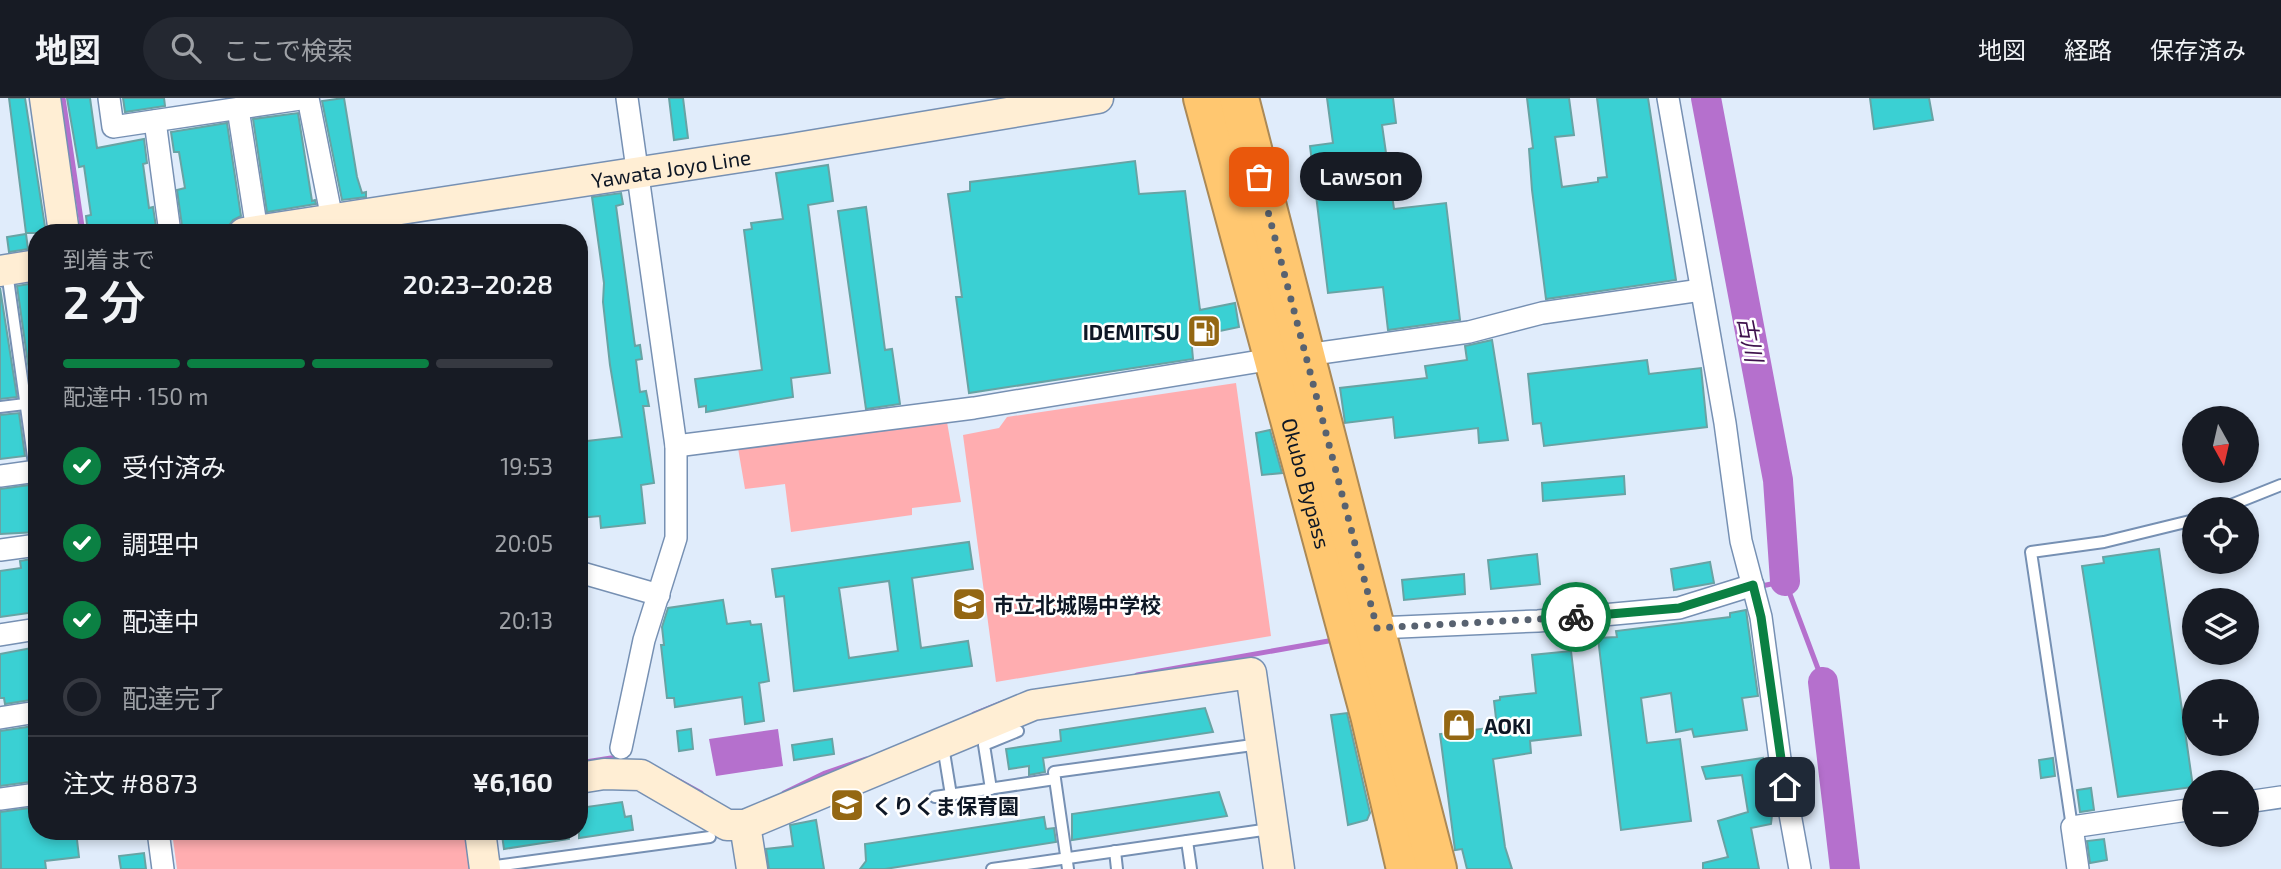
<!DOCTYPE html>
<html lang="ja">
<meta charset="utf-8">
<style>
body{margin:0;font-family:"Exo 2","Noto Sans JP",sans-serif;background:#242831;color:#f1f3f6;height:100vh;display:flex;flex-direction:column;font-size:26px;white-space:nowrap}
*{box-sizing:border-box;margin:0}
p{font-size:23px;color:#9ea1a6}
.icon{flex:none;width:38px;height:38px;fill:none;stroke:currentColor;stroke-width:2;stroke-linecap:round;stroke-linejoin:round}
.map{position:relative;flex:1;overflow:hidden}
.details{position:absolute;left:28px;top:126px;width:560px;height:616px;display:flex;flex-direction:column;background:#171b24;border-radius:28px;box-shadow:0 4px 10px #0003}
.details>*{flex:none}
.needle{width:46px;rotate:172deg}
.fabs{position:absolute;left:2182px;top:308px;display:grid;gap:14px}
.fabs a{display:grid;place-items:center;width:77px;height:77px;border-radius:50%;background:#171b24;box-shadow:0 4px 10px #0003;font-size:35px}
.pin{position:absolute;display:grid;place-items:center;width:60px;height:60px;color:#fff;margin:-30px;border-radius:14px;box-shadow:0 4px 10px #0006}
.courier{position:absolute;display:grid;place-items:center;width:70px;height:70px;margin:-35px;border:5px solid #0b8043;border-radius:50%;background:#fff;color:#222;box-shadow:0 2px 9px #0007}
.bubble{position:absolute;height:49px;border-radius:24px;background:#171b24;box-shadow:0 4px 10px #0003;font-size:23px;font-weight:600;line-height:49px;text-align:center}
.headline em{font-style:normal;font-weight:600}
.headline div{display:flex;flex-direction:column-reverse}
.headline{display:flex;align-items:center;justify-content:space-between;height:119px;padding:0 35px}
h1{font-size:46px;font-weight:600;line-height:52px}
.bar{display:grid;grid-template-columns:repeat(4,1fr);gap:10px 7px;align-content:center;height:84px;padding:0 35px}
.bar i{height:9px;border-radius:5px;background:#363941}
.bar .active{background:#0b8043}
.bar p{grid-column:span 4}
.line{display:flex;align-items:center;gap:18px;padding:0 35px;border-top:2px solid #363941}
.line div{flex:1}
ol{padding:0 35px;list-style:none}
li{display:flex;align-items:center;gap:21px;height:77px}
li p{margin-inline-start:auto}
li .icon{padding:7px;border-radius:50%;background:#0b8043;color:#fff;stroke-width:4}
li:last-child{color:#9ea1a6}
li i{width:38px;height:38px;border:4px solid #363941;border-radius:50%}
header{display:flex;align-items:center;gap:42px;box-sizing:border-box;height:98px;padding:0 35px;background:#171b24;border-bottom:2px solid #363941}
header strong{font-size:33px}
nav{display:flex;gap:38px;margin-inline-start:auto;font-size:24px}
.search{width:490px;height:63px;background:#242831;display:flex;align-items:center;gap:18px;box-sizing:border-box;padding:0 24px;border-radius:38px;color:#9ea1a6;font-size:26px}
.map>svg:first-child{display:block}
</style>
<header>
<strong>地図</strong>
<div class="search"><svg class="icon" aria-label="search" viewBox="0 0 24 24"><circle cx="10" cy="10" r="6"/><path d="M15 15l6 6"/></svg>ここで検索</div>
<nav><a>地図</a><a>経路</a><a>保存済み</a></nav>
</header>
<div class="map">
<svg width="2281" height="771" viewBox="0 0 2281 771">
<rect width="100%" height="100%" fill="#e0ecfb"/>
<g fill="#ffadb0">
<path d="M1236,285L1271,538L996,584L963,337L999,330L1007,319Z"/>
<path d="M947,324L961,404L912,410V417L791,434L785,386L745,391L738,350Z"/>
<path d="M468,733L474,771H177L172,734Z"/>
</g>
<path fill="#b570cd" d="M778,631L783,668L716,678L709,641Z"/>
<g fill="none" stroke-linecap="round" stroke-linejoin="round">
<g stroke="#b570cd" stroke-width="5">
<path d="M63,0L83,135"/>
<path d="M1757,489L1785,483L1823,584"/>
<path d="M1137,577L1334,542"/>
<path d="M974,616L1004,604"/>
<path d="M579,665L611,660L621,663"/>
<path d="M670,678L701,695"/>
<path d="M784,695L825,675L866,661"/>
<path d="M72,738L99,733"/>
</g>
<g stroke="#b570cd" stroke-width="30">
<path d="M1706,0L1778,382L1785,483"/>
<path d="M1823,584L1845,771"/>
</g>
</g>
<g fill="#3ad0d3" stroke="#68a3a4" stroke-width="2" fill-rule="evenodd">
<path d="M9,0H25L46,135H26Z"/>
<path d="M67,0H90L97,50L144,41L147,65L143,66L149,110L153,109L157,135H88L86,118L91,117L84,68L79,69Z"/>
<path d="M123,0H164L165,8L125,14Z"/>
<path d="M344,0L357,79L362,95L366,94V99L342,102L322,3Z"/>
<path d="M669,0H683L688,40L674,42Z"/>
<path d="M1327,0H1393L1396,25L1382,27L1394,111L1446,105L1460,222L1388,232L1383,189L1328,195L1310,48L1333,45Z"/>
<path d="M1527,0H1569L1574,37L1555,39L1562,89L1598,84V80L1607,79L1597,0H1648L1676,182L1546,201L1532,92L1529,51L1533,50Z"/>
<path d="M1870,0H1929L1933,22L1874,31Z"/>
<path d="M298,15L312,103L315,102L316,106L267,114L253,21Z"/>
<path d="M227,25L241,118L233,122L227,130L183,135L177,92L185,90L179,54H174L171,34Z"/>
<path d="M1135,63L1139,96L1185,93L1200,212L1235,205L1239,229L1191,239L1193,261L969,295L956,199H962L948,96L970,93V84Z"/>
<path d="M828,67L833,103L808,107L830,275L791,280L793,299L706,314V308L699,309L695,281L762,272L744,132L752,131L751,125L783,121L776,75Z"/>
<path d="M621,95L623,106L616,108L635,248L640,247L642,261L636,262L640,294L646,293L649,308H643L654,385L641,387L645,425L601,430L600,418L579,420V344L622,339L610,267L603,204L604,185L592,99Z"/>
<path d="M866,109L885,252L892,251L900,306L866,311L838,113Z"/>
<path d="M26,136L28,151L9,154L7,139Z"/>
<path d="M35,185L37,202V329L17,188Z"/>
<path d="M0,190L17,299L0,301Z"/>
<path d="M1492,242L1508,342L1479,345L1478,330L1395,340L1393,319L1345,325L1340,290L1427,280L1425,268L1467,262L1465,248Z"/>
<path d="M1647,262L1649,276L1701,270L1707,329L1544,348L1541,325L1533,326L1528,276Z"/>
<path d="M19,315L25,358L0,361V317Z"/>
<path d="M1270,332L1282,375L1262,377L1256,335Z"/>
<path d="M1624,378L1625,396L1543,403L1542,385Z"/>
<path d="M37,386V434L0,436V391Z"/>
<path d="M969,444L973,471L912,480L921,550L968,543L972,568L794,593L784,498L776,499L772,471ZM889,483L898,553L849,560L839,490Z"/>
<path d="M2159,451L2193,689L2118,699L2082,468L2104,465L2103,459Z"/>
<path d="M1537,456L1540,486L1491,491L1488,462Z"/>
<path d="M37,460V485L32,486L36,514L0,519V473L21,470L20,463Z"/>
<path d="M1710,464L1714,485L1674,492L1671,471Z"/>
<path d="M1464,476L1465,496L1404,502L1402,482Z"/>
<path d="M723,502L727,526L750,523L751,527L761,526L769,583L759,585L764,623L745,626L742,599L675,609L674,600H667L661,547H664L662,529L668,510Z"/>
<path d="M1746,512L1758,598L1742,600L1747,632L1694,639L1692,631L1676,634L1671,595L1641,600L1647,645L1680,641L1691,723L1621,732L1598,540L1617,539L1616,533L1730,519V515Z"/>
<path d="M37,549V568L33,569L37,601L5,606L4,600H0V556Z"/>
<path d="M1571,553L1581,637L1530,643L1531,655L1493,661L1505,749L1512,771H1467L1462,751L1455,752L1440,636L1497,629L1494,603L1500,602V599L1536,595L1532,557Z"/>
<path d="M1205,610L1213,634L1043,660L1045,674L1029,677V668L1009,671L1006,651L1061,643L1060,632Z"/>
<path d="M1347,615L1370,715L1367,722L1348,727L1331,617Z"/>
<path d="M34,628L37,683L0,688V633Z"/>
<path d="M691,631L693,651L679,653L677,633Z"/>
<path d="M832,641L834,656L794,662L792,647Z"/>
<path d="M1763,660L1772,717L1771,726L1751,730L1759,771H1703V765L1728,759L1718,723L1748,714L1742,677L1706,681L1702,669Z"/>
<path d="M2053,660L2055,678L2041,680L2039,662Z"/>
<path d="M2091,690L2094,712L2080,714L2077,692Z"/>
<path d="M1219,694L1227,718L1072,742V716Z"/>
<path d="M622,704L625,719L631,718L633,732L579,740V710Z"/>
<path d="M37,709V733H76L79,759L45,763L46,771H1L0,714Z"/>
<path d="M1044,719L1046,731L1054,730L1056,744L885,771H860L866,763L865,746Z"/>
<path d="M816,722L824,771H769L766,751L793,748L790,727Z"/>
<path d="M509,733H569V741L504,751L502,737L510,736Z"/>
<path d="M2104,741L2107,762L2090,765L2087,743Z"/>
<path d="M144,755L146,771H121L119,758Z"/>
</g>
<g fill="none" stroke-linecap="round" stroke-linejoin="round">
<g stroke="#7690b3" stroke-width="14">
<g id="lane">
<path d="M7,174L35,373"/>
<path d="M0,309L25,306"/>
<path d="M2221,411L2281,387"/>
<path d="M943,648L951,697"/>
<path d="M991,691L984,647L1018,633"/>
<path d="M935,699L1055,681"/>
<path d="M2072,729L2031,454L2104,444L2194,422"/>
<path d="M1187,743L1191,771"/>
<path d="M1115,753L1117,771"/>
<path d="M488,769L710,739"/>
<path d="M992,771L1270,731"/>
<path d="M1068,771L1054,674L1260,646"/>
</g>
</g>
<g stroke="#7690b3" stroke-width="24">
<g id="street">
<path d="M109,0L113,29L307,0"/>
<path d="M308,0L332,121"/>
<path d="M1668,0L1725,325L1741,443L1761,519L1780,661L1800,771"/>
<path d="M238,11L257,133"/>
<path d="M155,23L170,135"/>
<path d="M1306,257L1469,234L1542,215L1701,192"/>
<path d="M676,348L974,310L1272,261"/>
<path d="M0,378L37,373"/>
<path d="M0,452L37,447"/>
<path d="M579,474L659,497"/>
<path d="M1377,530L1538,523L1679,510L1753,487"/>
<path d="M0,537L37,531"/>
<path d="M0,620L37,614"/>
<path d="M621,650L644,542L676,440V348L627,0"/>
<path d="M0,701L37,696"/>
<path d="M2247,704L2281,699"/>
<path d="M158,733L163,771"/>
<path d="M2078,771L2072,729L2194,711"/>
</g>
</g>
<g stroke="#7690b3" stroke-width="33">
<g id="secondary">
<path d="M45,0L64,135"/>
<path id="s1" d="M244,135L785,52L1098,0"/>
<path d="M0,173L37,167"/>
<path d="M579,680L604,676L641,677L727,727H745L1033,607L1251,575L1279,771"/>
<path d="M745,727L752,771"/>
<path d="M480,733L485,771"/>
</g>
</g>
<g stroke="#ab8956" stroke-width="42">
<g id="highway">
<path id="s2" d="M1203,0L1370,617L1406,771"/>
<path d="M1239,0L1437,771"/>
</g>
</g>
<use href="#lane" stroke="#fff" stroke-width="10"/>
<use href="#street" stroke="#fff" stroke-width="21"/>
<use href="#secondary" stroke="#ffeed4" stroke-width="30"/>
<use href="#highway" stroke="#ffc770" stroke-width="38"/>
</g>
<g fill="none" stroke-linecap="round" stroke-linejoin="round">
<path stroke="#586270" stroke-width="7" stroke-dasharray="0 12.6" d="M1259,79L1377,530L1576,519"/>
<path stroke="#0b8043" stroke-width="9" d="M1576,519L1679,510L1753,487L1761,519L1785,689"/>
</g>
<defs>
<g id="fuel-square" transform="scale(1.75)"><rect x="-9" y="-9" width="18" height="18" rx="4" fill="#946713" stroke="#fff"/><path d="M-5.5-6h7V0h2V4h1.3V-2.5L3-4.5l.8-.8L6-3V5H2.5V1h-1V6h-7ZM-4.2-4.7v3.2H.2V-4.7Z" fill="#fff"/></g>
<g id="school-square" transform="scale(1.75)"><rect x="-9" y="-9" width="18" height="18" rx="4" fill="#946713" stroke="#fff"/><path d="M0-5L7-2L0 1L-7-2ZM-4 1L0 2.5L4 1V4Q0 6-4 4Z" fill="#fff"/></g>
<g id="shop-square" transform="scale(1.75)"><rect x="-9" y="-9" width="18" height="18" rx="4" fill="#946713" stroke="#fff"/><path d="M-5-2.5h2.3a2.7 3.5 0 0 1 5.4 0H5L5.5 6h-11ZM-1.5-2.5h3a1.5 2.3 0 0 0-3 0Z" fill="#fff"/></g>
</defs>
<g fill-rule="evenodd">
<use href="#fuel-square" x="1204" y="233"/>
<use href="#school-square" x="969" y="506"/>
<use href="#shop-square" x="1459" y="627"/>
<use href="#school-square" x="847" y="707"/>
</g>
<g text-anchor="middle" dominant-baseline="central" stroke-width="5" stroke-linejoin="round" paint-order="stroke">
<g font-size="21" fill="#0e1725" stroke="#fff">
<text stroke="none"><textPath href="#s1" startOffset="432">Yawata Joyo Line</textPath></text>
<text stroke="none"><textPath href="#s2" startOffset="399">Okubo Bypass</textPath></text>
</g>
<g font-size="21" font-weight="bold" fill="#0e1725" stroke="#fff" text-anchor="start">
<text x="1180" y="233" text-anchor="end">IDEMITSU</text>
<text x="993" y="506">市立北城陽中学校</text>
<text x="1484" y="627">AOKI</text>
<text x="872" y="707">くりくま保育園</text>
</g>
<g font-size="23" font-style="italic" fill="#3e114c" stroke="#fff">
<text transform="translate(1751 241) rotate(79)">古川</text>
</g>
</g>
</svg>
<div class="fabs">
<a><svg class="needle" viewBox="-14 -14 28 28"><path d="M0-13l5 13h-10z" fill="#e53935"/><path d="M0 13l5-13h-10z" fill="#9ea1a6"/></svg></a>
<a><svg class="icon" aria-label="locate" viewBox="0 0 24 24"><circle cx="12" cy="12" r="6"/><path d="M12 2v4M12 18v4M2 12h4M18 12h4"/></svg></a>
<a><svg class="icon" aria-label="layers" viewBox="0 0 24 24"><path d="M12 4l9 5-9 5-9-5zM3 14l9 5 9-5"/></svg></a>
<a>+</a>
<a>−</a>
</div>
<div class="pin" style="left:1259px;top:79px;background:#ea580c"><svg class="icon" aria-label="bag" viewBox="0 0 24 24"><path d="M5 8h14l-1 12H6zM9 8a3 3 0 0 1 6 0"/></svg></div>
<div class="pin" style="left:1785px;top:689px;background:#1f2937"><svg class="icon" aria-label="home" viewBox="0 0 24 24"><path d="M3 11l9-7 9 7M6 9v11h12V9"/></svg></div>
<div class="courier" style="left:1576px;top:519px"><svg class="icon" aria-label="bike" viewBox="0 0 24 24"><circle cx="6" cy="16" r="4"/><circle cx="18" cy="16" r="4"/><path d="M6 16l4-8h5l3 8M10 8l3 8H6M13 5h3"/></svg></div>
<div class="bubble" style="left:1300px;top:54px;width:122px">Lawson</div>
<section class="details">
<div class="headline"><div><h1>2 分</h1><p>到着まで</p></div><em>20:23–20:28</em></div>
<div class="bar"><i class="active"></i><i class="active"></i><i class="active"></i><i></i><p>配達中 · 150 m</p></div>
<ol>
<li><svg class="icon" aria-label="check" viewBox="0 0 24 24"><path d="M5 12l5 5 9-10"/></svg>受付済み<p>19:53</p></li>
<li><svg class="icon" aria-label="check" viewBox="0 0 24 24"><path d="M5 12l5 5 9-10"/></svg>調理中<p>20:05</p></li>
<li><svg class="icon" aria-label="check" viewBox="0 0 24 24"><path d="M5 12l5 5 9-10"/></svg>配達中<p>20:13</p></li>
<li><i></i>配達完了</li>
</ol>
<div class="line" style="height:91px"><div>注文 #8873</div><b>¥6,160</b></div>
</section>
</div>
